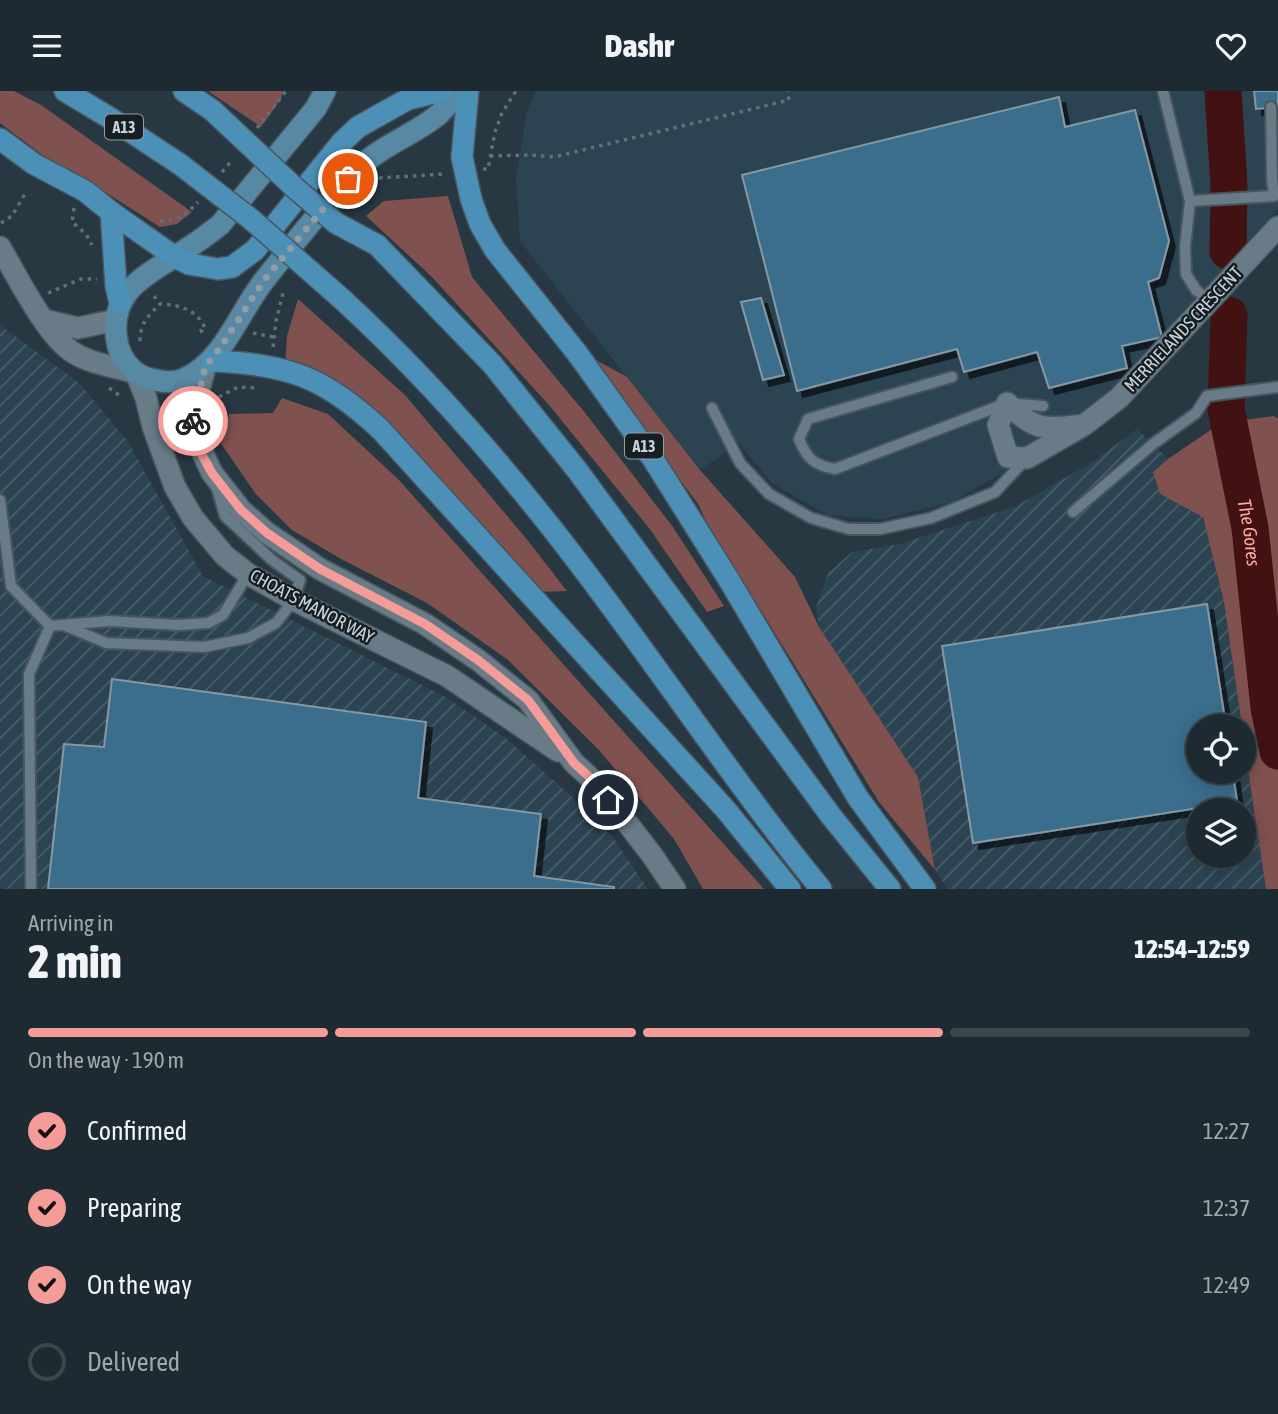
<!DOCTYPE html>
<meta charset="utf-8">
<style>
body{margin:0;font-family:"Asap Condensed",sans-serif;background:#2a363e;color:#f1f3f6;height:100vh;display:flex;flex-direction:column;font-size:26px;white-space:nowrap}
*{box-sizing:border-box;margin:0}
p{font-size:23px;color:#a0a7ac}
.icon{flex:none;width:38px;height:38px;fill:none;stroke:currentColor;stroke-width:2;stroke-linecap:round;stroke-linejoin:round}
.map{position:relative;height:798px;overflow:hidden}
.details{display:flex;flex-direction:column;background:#1d2a32;flex:1}
.details>*{flex:none}
.buttons{position:absolute;left:1186px;top:623px;display:grid;gap:14px}
.buttons a{display:grid;place-items:center;width:70px;height:70px;border-radius:50%;background:#1d2a32;box-shadow:0 4px 18px #0003,0 0 0 2px #3b464d;font-size:35px}
.pin{position:absolute;display:grid;place-items:center;width:60px;height:60px;color:#fff;margin:-30px;border:4px solid #fff;border-radius:50%;box-shadow:0 2px 7px #0007}
.courier{position:absolute;display:grid;place-items:center;width:70px;height:70px;margin:-35px;border:5px solid #f59b98;border-radius:50%;background:#fff;color:#222;box-shadow:0 2px 9px #0007}
.head em{font-style:normal;font-weight:800}
.head div{display:flex;flex-direction:column-reverse}
.head{display:flex;align-items:center;justify-content:space-between;height:119px;padding:0 28px}
h1{font-size:46px;font-weight:800;line-height:52px}
.bar{display:grid;grid-template-columns:repeat(4,1fr);gap:10px 7px;align-content:center;height:84px;padding:0 28px}
.bar i{height:9px;border-radius:5px;background:#3b464d}
.bar .active{background:#f59b98}
.bar p{grid-column:span 4}
ol{padding:0 28px;list-style:none}
li{display:flex;align-items:center;gap:21px;height:77px}
li p{margin-inline-start:auto}
li .icon{padding:7px;border-radius:50%;background:#f59b98;color:#111;stroke-width:4}
li:last-child{color:#a0a7ac}
li i{width:38px;height:38px;border:4px solid #3b464d;border-radius:50%}
header{display:flex;justify-content:space-between;align-items:center;height:91px;padding:0 28px;background:#1d2a32;font-size:32px;font-weight:800}
.map>svg:first-child{display:block}
</style>
<header><svg class="icon" aria-label="menu" viewBox="0 0 24 24"><path d="M4 6h16M4 12h16M4 18h16"/></svg>Dashr<svg class="icon" aria-label="heart" viewBox="0 0 24 24"><path d="M12 20l-8-8c-3-5 5-10 8-4 3-6 11-1 8 4z"/></svg></header>
<div class="map">
<svg width="1278" height="798" viewBox="0 0 1278 798">
<defs>
<pattern id="industrial-furrows" width="10" height="10" patternUnits="userSpaceOnUse" patternTransform="scale(1.75)"><rect width="10" height="10" fill="#2c4452"/><path d="M-1 1l2-2M0 10L10 0M9 11l2-2" fill="none" stroke="#495e6a"/></pattern>
<filter id="shadow"><feDropShadow dx="6" dy="6" stdDeviation="0" flood-color="#0009"/></filter>
</defs>
<rect width="100%" height="100%" fill="#273842"/>
<path fill="#2c4452" d="M536,0H1278V118L1085,334L952,411L882,428L827,424L772,392L739,352L700,379L520,150L516,89L527,19Z"/>
<g fill="url(#industrial-furrows)" fill-rule="evenodd">
<path d="M0,234L78,291L127,349L203,485L444,605L507,648L572,706L612,745L648,798H0Z"/>
<path d="M1137,338L1168,368L1154,381L1160,403L1203,425L1224,511L1242,635H1199V681H1244V652L1266,798H948L935,779L918,686L819,536L816,516L828,482L852,461L900,453L1014,416L1091,372ZM1199,719H1244V765H1199Z"/>
</g>
<g fill="#7f514f">
<path d="M0,0H14L41,14L192,121L177,133L160,136L97,96L86,97L0,32Z"/>
<path d="M208,0H283L281,8L261,36Z"/>
<path d="M448,105L472,186L586,323L673,436L724,515L707,521L649,437L549,314L431,185L366,125L384,110Z"/>
<path d="M298,208L405,304L525,446L567,500L536,501L372,323L285,275L287,245Z"/>
<path d="M587,264L627,286L700,379L795,486L819,536L918,686L935,779L879,711L707,432L698,413Z"/>
<path d="M282,307L328,323L398,388L764,798H703L674,748L599,659L508,569L427,512L341,468L292,439L255,402L220,351L221,335L230,323L273,322Z"/>
<path d="M1274,325L1278,328V798H1266L1244,652V635H1242L1224,511L1203,426L1160,403L1153,381L1168,368L1221,332Z"/>
</g>
<g fill="none" stroke-linecap="round" stroke-linejoin="round">
<g stroke="#421213" stroke-width="37">
<path d="M1223,0L1229,95L1228,160"/>
<path id="s1" d="M1229,224L1226,318L1250,437L1269,617L1278,660"/>
</g>
</g>
<g fill="#3a6e8c" stroke="#8598a5" stroke-width="2" filter="url(#shadow)">
<path d="M1254,0H1278V16L1256,18Z"/>
<path d="M1059,6L1065,36L1135,19L1169,150L1159,187L1148,191L1162,246L1122,255L1127,277L1049,297L1037,261L964,281L957,258L797,300L742,84Z"/>
<path d="M761,207L784,284L763,289L741,211Z"/>
<path d="M1207,513L1226,635H1199V681H1233L1237,711L973,752L942,555Z"/>
<path d="M112,588L426,631L418,707L541,723L534,785L614,796V798H48L64,653L104,656Z"/>
</g>
<g fill="none" stroke-linecap="round" stroke-linejoin="round">
<g stroke="#47555e" stroke-width="14">
<g id="lane">
<path d="M1163,0L1190,110L1185,156L1186,183L1196,199L1208,209"/>
<path d="M1271,16L1272,88L1274,105"/>
<path d="M1190,110L1274,105L1278,101"/>
<path d="M952,286L808,328L799,348C807,368 814,374 835,378L1007,312L1043,315"/>
<path d="M712,317L740,372L769,403L811,427L849,438H880L931,427L995,401L1027,367"/>
<path d="M0,409L11,495L50,535L109,530L178,534L208,532L223,524L248,483"/>
<path d="M1073,421L1153,353L1196,322L1207,305L1278,296"/>
<path d="M66,535L106,552L204,556L248,547L276,532L294,509L300,489L272,469L225,425L217,397"/>
<path d="M31,798L29,583L50,535"/>
</g>
</g>
<g stroke="#47555e" stroke-width="24">
<g id="street">
<path d="M0,156C17,185 47,246 74,262C91,273 116,276 136,282"/>
<path d="M44,229L78,237L116,229"/>
<path d="M1084,334C1045,338 1035,341 1007,312L998,334L1008,366L1027,367L1084,334L1119,307L1278,136"/>
</g>
</g>
<g stroke="#47555e" stroke-width="24">
<g id="secondary">
<path d="M205,276L192,327L193,341L212,382L241,419L267,442L320,478L425,533L478,569L528,609L574,672L597,693L652,764L675,798"/>
<path d="M136,282L146,307L153,336L175,396L193,427L225,465L248,483L294,509L447,585L558,660"/>
</g>
</g>
<g stroke="#47555e" stroke-width="24">
<path id="primary" d="M325,0L316,17L220,134C206,145 192,155 176,165C146,184 112,200 116,243C117,257 122,270 134,280C145,289 171,294 184,288C225,269 239,220 266,187C295,151 324,114 355,81C380,54 411,46 438,24C446,17 452,9 458,0"/>
</g>
<g stroke="#47555e" stroke-width="24">
<g id="highway">
<path d="M65,0L110,27L181,74"/>
<path d="M184,0L212,19"/>
<path d="M468,0L462,66L471,108L480,133L495,159L577,262L653,368L729,489L858,707L925,798"/>
<path d="M0,48L34,73L85,100L111,121L175,166L189,173L218,178L232,176L255,159L341,52L358,36L408,8L442,0"/>
<path d="M111,121L116,195L120,212"/>
<path d="M377,154L492,273L577,379L831,725L890,798"/>
<path d="M343,209C422,282 495,364 561,449C650,563 729,685 821,798"/>
<path d="M211,270C288,273 325,286 381,339L726,719L790,798"/>
</g>
</g>
<g stroke="#617078" stroke-width="3.5" stroke-dasharray="3.5 5" stroke-linecap="butt">
<path d="M257,37L286,0"/>
<path d="M490,65L531,64L554,66L789,9L787,0"/>
<path d="M483,78H488L495,41L502,22L516,0"/>
<path d="M222,81L233,68"/>
<path d="M379,87L444,83"/>
<path d="M74,117L72,131L86,143L92,154"/>
<path d="M160,130C177,130 186,124 198,111"/>
<path d="M1,132L12,125L26,101"/>
<path d="M48,202L81,188H97"/>
<path d="M154,205L160,213C180,214 196,218 205,237L201,239L204,246"/>
<path d="M253,242L273,246"/>
<path d="M140,250C140,232 148,225 160,213"/>
<path d="M273,256L276,230L283,202"/>
<path d="M109,297L123,307"/>
<path d="M219,306L238,296L258,297"/>
</g>
<use href="#lane" stroke="#687b87" stroke-width="10"/>
<use href="#street" stroke="#687b87" stroke-width="21"/>
<use href="#secondary" stroke="#687b87" stroke-width="21"/>
<use href="#primary" stroke="#5788a4" stroke-width="21"/>
<use href="#highway" stroke="#4c90b7" stroke-width="21"/>
<g stroke="#47555e" stroke-width="24" stroke-linecap="butt">
<g id="highway-bridge">
<path d="M212,19L295,97L336,132L377,154"/>
<path d="M181,74L252,129L343,209"/>
</g>
</g>
<use href="#highway-bridge" stroke="#4c90b7" stroke-width="21"/>
</g>
<g fill="none" stroke-linecap="round" stroke-linejoin="round">
<path stroke="#909da5" stroke-width="7" stroke-dasharray="0 12.6" d="M193,330L205,276L220,257L265,188L348,88"/>
<path stroke="#f59b98" stroke-width="9" d="M193,330V341L197,355L212,382L241,419L267,442L320,478L425,533L478,569L528,609L574,672L597,693L608,709"/>
</g>
<g text-anchor="middle" dominant-baseline="central" stroke-width="5" stroke-linejoin="round" paint-order="stroke">
<g fill="#161e23" stroke="#939da3" stroke-width="2">
<rect x="105" y="23.5" width="38" height="25" rx="5"/>
<rect x="625" y="342.5" width="38" height="25" rx="5"/>
</g>
<g font-size="16" font-weight="bold" fill="#c9d4da">
<text x="124" y="36">A13</text>
<text x="644" y="355">A13</text>
</g>
<g font-size="18" fill="#c9d4da" stroke="#161e23">
<text transform="translate(1183 238) rotate(-47)">MERRIELANDS CRESCENT</text>
<text transform="translate(312 515) rotate(28)">CHOATS MANOR WAY</text>
</g>
<g font-size="19" font-style="italic" fill="#fea7a3" stroke="#161e23">
<text stroke="none"><textPath href="#s1" startOffset="220">The Gores</textPath></text>
</g>
</g>
</svg>
<div class="buttons">
<a><svg class="icon" aria-label="locate" viewBox="0 0 24 24"><circle cx="12" cy="12" r="6"/><path d="M12 2v4M12 18v4M2 12h4M18 12h4"/></svg></a>
<a><svg class="icon" aria-label="layers" viewBox="0 0 24 24"><path d="M12 4l9 5-9 5-9-5zM3 14l9 5 9-5"/></svg></a>
</div>
<div class="pin" style="left:348px;top:88px;background:#ea580c"><svg class="icon" aria-label="bag" viewBox="0 0 24 24"><path d="M5 8h14l-1 12H6zM9 8a3 3 0 0 1 6 0"/></svg></div>
<div class="pin" style="left:608px;top:709px;background:#1f2937"><svg class="icon" aria-label="home" viewBox="0 0 24 24"><path d="M3 11l9-7 9 7M6 9v11h12V9"/></svg></div>
<div class="courier" style="left:193px;top:330px"><svg class="icon" aria-label="bike" viewBox="0 0 24 24"><circle cx="6" cy="16" r="4"/><circle cx="18" cy="16" r="4"/><path d="M6 16l4-8h5l3 8M10 8l3 8H6M13 5h3"/></svg></div>
</div>
<section class="details">
<div class="head"><div><h1>2 min</h1><p>Arriving in</p></div><em>12:54–12:59</em></div>
<div class="bar"><i class="active"></i><i class="active"></i><i class="active"></i><i></i><p>On the way · 190 m</p></div>
<ol>
<li><svg class="icon" aria-label="check" viewBox="0 0 24 24"><path d="M5 12l5 5 9-10"/></svg>Confirmed<p>12:27</p></li>
<li><svg class="icon" aria-label="check" viewBox="0 0 24 24"><path d="M5 12l5 5 9-10"/></svg>Preparing<p>12:37</p></li>
<li><svg class="icon" aria-label="check" viewBox="0 0 24 24"><path d="M5 12l5 5 9-10"/></svg>On the way<p>12:49</p></li>
<li><i></i>Delivered</li>
</ol>
</section>
